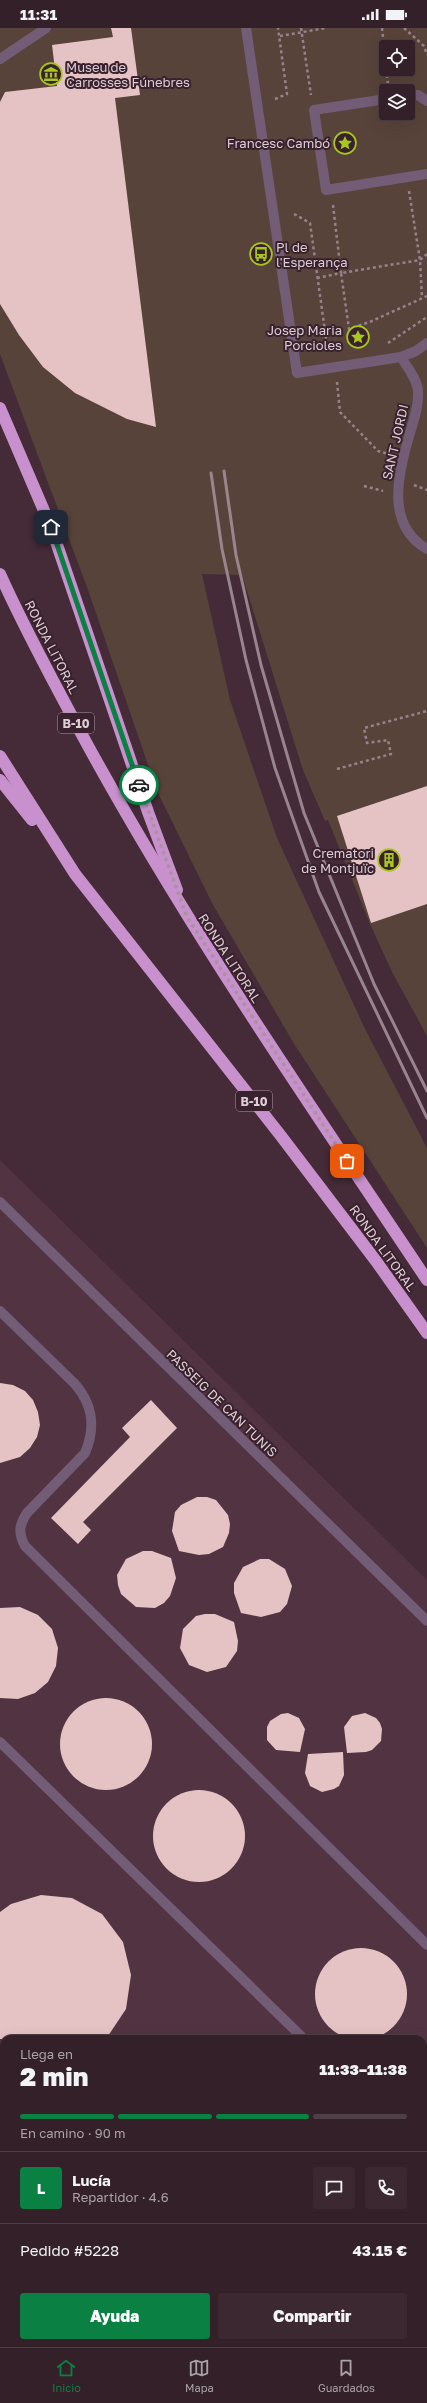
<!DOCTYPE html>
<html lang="es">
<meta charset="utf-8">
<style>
body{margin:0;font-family:"Golos Text",sans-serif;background:#3b2831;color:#f1f3f6;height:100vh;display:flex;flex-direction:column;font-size:15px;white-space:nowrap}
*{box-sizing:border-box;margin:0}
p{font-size:13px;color:#a9a3a8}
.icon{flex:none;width:22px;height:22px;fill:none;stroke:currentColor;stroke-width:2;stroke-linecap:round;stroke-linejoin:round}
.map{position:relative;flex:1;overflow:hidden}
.drawer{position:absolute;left:0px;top:2007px;width:427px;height:312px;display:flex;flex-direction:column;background:#332029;border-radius:12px 12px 0 0;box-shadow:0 4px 16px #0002,0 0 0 1px #4e3e46}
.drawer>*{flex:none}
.buttons{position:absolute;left:379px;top:12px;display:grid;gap:8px}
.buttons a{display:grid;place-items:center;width:36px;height:36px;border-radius:4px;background:#332029;box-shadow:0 4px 16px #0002,0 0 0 1px #4e3e46;font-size:20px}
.pin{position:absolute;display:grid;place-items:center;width:34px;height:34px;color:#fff;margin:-17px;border-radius:8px;box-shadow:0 2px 6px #0006}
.courier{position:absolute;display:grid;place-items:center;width:40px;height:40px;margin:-20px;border:3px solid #0b8043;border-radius:50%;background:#fff;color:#222;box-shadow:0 1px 5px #0007}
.head em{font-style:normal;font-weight:800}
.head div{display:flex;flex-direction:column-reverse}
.head{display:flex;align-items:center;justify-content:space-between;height:68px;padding:0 20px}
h1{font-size:26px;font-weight:800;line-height:30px}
.bar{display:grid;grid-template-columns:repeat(4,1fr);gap:6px 4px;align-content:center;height:48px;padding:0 20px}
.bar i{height:5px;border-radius:3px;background:#4e3e46}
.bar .selected{background:#0b8043}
.bar p{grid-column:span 4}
.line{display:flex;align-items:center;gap:10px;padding:0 20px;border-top:1px solid #4e3e46}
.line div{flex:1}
.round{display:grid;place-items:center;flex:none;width:42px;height:42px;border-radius:4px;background:#3b2831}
.button{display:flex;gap:8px;margin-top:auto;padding:8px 20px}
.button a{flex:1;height:46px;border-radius:4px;background:#0b8043;color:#fff;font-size:16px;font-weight:800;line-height:46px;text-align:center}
.button a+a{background:#3b2831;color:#f1f3f6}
.status{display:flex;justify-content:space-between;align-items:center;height:28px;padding:0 20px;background:#332029;direction:ltr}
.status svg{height:11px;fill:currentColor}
.dock{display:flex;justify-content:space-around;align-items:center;height:56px;border-top:1px solid #4e3e46;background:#332029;font-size:11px;color:#a9a3a8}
.dock a{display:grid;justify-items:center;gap:2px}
.dock .selected{color:#0b8043}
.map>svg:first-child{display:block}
</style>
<div class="status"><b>11:31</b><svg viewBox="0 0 49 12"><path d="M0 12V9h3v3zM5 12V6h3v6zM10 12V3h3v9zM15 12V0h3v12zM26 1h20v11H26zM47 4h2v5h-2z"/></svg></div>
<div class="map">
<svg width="427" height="2319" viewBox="0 0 427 2319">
<rect width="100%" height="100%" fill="#442b37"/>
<path fill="#523342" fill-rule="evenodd" d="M0,1132L427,1552V2319H0ZM4,2011H423V2315H4Z"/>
<path fill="#58433a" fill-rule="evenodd" d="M0,0H427V1008L392,944L370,896L328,792L325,793L303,742L242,547L202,546L230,672L277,810L365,1001L427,1120V1220L293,1014L212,875L157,763L87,559L0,326ZM386,19H408V41H386ZM386,63H408V85H386Z"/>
<g fill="#e5c2c3">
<path d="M111,0H131L140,67L115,70L156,399L127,391L75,365L43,339L19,307L0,276V74L5,64L57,58L52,17L113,9Z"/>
<path d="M427,758V876L371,895L337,788Z"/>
<path d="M0,1355L13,1357L25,1363L33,1372L38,1384L40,1397L37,1409L30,1420L20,1429L0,1435Z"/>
<path d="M151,1372L177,1400L83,1494L91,1502L78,1516L51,1490L130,1409L122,1400Z"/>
<path d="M197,1469H207L216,1472L228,1487L230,1496L229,1505L223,1519L209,1526L199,1527L179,1523L172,1503L175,1484L181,1477Z"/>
<path d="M143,1523H152L171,1530L176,1550L170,1568L164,1575L155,1580L136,1579L121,1566L118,1557L117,1547L126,1531Z"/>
<path d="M260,1531H269L285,1541L292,1558L287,1576L280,1584L261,1589L241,1585L234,1565V1555L243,1539Z"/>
<path d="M20,1579L38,1587L52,1601L58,1620L56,1638L48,1654L35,1665L18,1671L0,1670V1580Z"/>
<path d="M205,1586H215L234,1594L238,1613L237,1623L226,1639L207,1644L189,1637L180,1620L183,1601L196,1588Z"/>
<circle cx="106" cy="1716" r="46"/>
<path d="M288,1685L299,1690L305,1701L300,1724L276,1722L267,1712V1699L270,1693L281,1686Z"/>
<path d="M365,1685L376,1690L380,1695L382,1701L381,1713L372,1722L366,1724L347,1725L344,1699L352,1688Z"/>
<path d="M343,1724L344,1747L339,1758L334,1761L322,1764L310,1758L305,1745L308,1726Z"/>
<circle cx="199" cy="1808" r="46"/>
<path d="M41,1867L72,1870L102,1886L123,1914L131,1947L126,1981L106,2011H0V1884L11,1876Z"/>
<circle cx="361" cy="1966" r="46"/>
</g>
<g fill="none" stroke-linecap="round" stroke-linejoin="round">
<g stroke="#96828c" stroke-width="2.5" stroke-dasharray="3 3" stroke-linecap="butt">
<path d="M301,0L311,67"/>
<path d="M382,0L386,37"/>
<path d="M404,0L424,18L427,27"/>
<path d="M280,8L326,0"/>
<path d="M386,41L388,56"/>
<path d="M275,71L287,66L278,0"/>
<path d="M409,163L420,232L422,270"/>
<path d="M294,186L310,195L328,325"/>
<path d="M427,226L420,232L341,245L349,301L372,293L427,268"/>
<path d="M317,250L341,245L333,177"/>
<path d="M388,315L427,289"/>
<path d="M337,354L340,384L378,423L389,426"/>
<path d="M414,457L427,462"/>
<path d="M364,458L383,463"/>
<path d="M337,741L391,726L388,712L367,715L364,700L427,683"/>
</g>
<g stroke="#735c75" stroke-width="10">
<path d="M246,0L297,345L401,329L416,323L427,315"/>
<path d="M0,31L46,0"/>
<path d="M408,68L418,67L427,73"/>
<path d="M386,71L314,82L326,162L427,146"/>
<path d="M401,329C407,339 418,352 418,364C419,380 412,397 408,412C397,450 387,498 427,521"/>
<path d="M0,1174L427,1593"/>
<path d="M0,1283L75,1356C93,1377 96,1399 85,1425L27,1485C19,1497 18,1505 25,1518L427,1917"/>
<path d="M0,1714L304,2011"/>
<path d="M0,2100L4,2104"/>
<path d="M423,2127L427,2131"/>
<path d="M210,2315L214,2319"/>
</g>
<g stroke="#c891ce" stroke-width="12">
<path d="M0,380L51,499L148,784L177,862"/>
<path d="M0,546C24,600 53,653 81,705C184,895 307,1072 427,1252"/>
<path d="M0,728L75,846L281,1108L376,1233L427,1305"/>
<path d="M0,752L32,792"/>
</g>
<g stroke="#99858e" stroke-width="3">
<path d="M224,443L236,527L261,637L304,785L374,956L427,1063"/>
<path d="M211,445L222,521L246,632L275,740L319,864L427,1090"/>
</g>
</g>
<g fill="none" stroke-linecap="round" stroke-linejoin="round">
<path stroke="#a7949d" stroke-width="4" stroke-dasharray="0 7.2" d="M139,757L187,889L347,1133"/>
<path stroke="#0b8043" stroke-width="5" d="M51,499L139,757"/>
</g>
<defs>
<g id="museum-ring" transform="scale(1.15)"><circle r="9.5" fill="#39212d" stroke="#a8c71c" stroke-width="1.5"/><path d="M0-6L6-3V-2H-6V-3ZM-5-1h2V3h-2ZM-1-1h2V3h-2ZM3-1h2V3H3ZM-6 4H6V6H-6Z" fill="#a8c71c"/></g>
<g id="sight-ring" transform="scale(1.15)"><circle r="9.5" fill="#39212d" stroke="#a8c71c" stroke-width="1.5"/><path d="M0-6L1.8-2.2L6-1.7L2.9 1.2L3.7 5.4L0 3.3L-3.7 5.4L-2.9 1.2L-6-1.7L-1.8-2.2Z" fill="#a8c71c"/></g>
<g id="bus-ring" transform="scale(1.15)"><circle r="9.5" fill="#39212d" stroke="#a8c71c" stroke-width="1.5"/><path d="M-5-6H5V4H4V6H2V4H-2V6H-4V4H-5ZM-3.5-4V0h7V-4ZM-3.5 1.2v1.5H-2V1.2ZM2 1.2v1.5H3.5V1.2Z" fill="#a8c71c"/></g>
<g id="building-ring" transform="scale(1.15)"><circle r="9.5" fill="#39212d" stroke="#a8c71c" stroke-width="1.5"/><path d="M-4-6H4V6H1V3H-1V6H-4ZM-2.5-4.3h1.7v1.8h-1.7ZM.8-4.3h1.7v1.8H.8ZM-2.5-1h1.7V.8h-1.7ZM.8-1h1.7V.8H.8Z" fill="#a8c71c"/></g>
</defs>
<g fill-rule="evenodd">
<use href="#museum-ring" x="51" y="46"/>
<use href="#sight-ring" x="345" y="115"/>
<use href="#bus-ring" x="261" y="226"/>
<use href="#sight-ring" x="358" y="309"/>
<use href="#building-ring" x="389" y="832"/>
</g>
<g text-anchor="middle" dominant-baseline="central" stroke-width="4" stroke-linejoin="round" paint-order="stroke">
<g fill="#39212d" stroke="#ac99a2" stroke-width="1">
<rect x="58" y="685" width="36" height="20" rx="3"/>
<rect x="236" y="1063" width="36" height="20" rx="3"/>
</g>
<g font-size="12" font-weight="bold" fill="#ddcdd4">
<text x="76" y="695">B-10</text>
<text x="254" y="1073">B-10</text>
</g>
<g font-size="13" fill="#ddcdd4" stroke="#39212d" text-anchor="end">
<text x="66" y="39" text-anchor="start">Museu de<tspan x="66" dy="15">Carrosses Fúnebres</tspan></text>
<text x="330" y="115">Francesc Cambó</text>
<text x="276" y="219" text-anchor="start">Pl de<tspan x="276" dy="15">l'Esperança</tspan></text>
<text x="342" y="302">Josep Maria<tspan x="342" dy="15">Porcioles</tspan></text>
<text x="374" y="825">Crematori<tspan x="374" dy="15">de Montjuïc</tspan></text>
</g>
<g font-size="13" fill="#ddcdd4" stroke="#39212d">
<text transform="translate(395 414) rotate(-77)">SANT JORDI</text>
<text transform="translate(52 619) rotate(63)">RONDA LITORAL</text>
<text transform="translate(230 930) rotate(57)">RONDA LITORAL</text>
<text transform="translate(383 1220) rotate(54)">RONDA LITORAL</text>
<text transform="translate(222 1375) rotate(44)">PASSEIG DE CAN TUNIS</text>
</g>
</g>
</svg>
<div class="buttons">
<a><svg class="icon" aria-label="locate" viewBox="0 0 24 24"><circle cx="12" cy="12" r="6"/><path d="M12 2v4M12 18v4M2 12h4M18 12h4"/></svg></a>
<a><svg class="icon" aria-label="layers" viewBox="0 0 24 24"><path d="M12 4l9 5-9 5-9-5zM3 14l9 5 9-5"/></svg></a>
</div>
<div class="pin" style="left:347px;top:1133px;background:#ea580c"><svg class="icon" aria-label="bag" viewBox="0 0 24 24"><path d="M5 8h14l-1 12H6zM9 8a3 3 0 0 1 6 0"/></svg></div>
<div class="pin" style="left:51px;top:499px;background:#1f2937"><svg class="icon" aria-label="home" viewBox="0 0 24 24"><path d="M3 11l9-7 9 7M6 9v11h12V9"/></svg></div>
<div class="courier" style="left:139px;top:757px"><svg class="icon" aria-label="car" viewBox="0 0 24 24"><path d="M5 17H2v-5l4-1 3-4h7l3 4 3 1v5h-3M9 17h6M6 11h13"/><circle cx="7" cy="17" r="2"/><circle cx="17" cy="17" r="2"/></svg></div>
<section class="drawer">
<div class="head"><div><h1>2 min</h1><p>Llega en</p></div><em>11:33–11:38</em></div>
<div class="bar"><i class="selected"></i><i class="selected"></i><i class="selected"></i><i></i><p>En camino · 90 m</p></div>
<div class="line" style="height:72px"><b class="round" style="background:#0b8043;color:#fff">L</b><div><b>Lucía</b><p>Repartidor · 4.6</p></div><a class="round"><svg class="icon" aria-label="chat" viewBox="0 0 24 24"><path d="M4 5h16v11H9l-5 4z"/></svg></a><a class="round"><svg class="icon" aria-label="phone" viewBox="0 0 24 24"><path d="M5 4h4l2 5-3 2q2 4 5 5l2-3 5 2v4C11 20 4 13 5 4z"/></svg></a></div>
<div class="line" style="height:52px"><div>Pedido #5228</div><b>43.15 €</b></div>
<div class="button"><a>Ayuda</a><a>Compartir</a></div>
</section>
</div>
<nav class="dock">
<a class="selected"><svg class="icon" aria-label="home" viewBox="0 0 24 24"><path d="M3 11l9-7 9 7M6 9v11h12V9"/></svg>Inicio</a>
<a><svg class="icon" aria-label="map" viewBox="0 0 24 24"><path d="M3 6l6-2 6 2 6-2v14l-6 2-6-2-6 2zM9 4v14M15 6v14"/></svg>Mapa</a>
<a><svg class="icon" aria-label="saved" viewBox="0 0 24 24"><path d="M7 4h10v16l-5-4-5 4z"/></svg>Guardados</a>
</nav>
